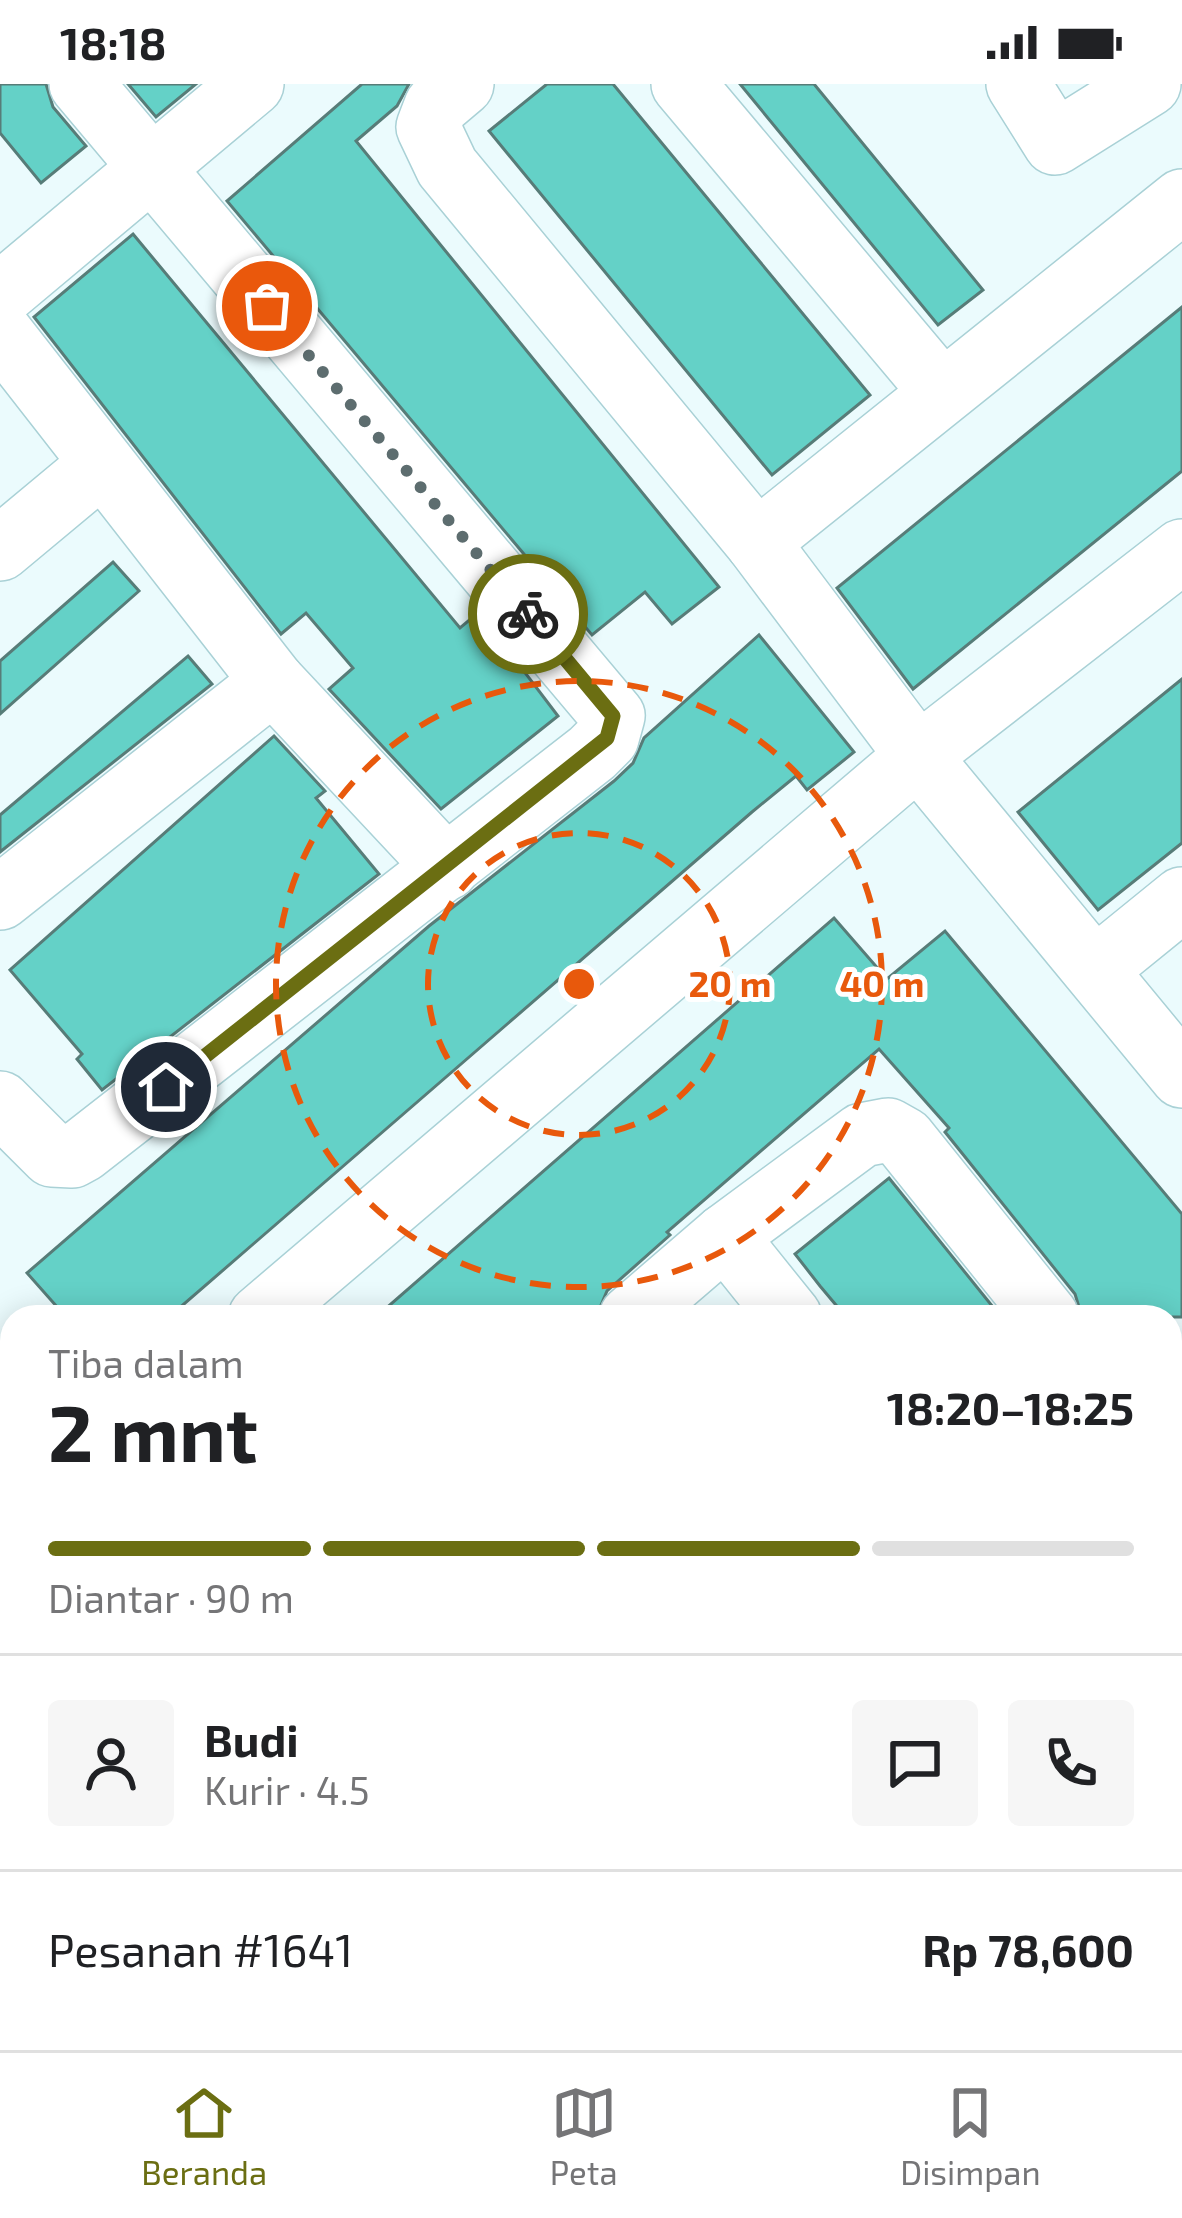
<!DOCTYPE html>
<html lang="id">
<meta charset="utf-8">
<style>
body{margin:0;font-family:"Exo 2",sans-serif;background:#f6f6f6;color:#202124;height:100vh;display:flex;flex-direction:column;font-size:45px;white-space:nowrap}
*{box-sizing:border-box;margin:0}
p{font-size:39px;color:#757577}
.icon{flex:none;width:66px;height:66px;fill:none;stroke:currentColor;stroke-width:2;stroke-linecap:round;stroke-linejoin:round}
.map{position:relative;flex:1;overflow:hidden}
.sheet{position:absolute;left:0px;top:1221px;width:1182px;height:747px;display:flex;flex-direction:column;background:#fff;border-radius:36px 36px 0 0;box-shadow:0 6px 30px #0003}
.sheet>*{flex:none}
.pin{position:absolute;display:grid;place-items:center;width:102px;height:102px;color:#fff;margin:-51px;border:6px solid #fff;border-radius:50%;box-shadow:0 3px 12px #0007}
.courier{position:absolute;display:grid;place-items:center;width:120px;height:120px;margin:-60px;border:9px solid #6b6e12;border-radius:50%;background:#fff;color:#222;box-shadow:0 3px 15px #0007}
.summary em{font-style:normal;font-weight:700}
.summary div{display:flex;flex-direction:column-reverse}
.summary{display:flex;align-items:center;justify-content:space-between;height:204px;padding:0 48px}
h1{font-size:78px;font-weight:700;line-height:90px}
.bar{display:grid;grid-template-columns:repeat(4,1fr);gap:18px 12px;align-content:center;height:144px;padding:0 48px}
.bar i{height:15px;border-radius:9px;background:#e0e0e0}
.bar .current{background:#6b6e12}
.bar p{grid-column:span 4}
.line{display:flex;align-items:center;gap:30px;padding:0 48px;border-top:3px solid #e0e0e0}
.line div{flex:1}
.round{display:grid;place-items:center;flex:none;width:126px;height:126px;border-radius:12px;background:#f6f6f6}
.status{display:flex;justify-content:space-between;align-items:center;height:84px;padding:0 60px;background:#fff;direction:ltr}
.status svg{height:33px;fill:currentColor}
.tab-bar{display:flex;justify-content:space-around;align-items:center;height:168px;border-top:3px solid #e0e0e0;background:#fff;font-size:33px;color:#757577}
.tab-bar a{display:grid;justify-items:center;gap:6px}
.tab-bar .current{color:#6b6e12}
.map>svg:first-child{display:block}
</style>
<div class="status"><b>18:18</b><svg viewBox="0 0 49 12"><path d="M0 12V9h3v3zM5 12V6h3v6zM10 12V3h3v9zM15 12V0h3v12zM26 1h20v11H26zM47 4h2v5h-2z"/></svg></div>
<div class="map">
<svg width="1182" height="1966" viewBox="0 0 1182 1966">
<rect width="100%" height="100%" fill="#ebfbfd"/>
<g fill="#64d1c7" stroke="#577c78" stroke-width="3">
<path d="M0,0H46L53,23L86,62L41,99L0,49Z"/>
<path d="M128,0H196L156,33Z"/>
<path d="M362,0H409L397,22L356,57L719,503L672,540L645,508L592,551L227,117Z"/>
<path d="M547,0H613L870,311L772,391L489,47Z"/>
<path d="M740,0H814L983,206L938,241Z"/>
<path d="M133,150L460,544L479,528L558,632L441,725L329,605L353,584L306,529L281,550L34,233Z"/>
<path d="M1182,223V387L913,605L837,504Z"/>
<path d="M113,478L139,507L0,630V577Z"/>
<path d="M759,551L854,668L807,706L796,692L752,728L169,1233H66L27,1189L429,842L614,697L633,679L644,654Z"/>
<path d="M188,572L212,600L0,768V731Z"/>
<path d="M1182,595V759L1098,826L1018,728Z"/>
<path d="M274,652L325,707L316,714L379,790L102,1006L77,975L82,970L10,886Z"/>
<path d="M834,834L887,895L945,847L1182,1130V1233H1082L1075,1210L945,1048L949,1044L879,965L667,1148L670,1151L607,1207L596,1233H376Z"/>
<path d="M889,1094L1001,1233H846L820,1202L795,1170Z"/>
</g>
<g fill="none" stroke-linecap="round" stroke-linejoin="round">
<g stroke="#a9d1d6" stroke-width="66">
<g id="minor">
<path d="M462,0L436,22L428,43L447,83L757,458L918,672L1182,992"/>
<path d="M683,0L941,307"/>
<path d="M1018,0L1055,59L1149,0"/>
<path d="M0,211L252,0"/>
<path d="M0,248L273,598L447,784"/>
<path d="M757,458L1182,117"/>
<path d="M0,465L102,380"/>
<path d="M0,814L273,598"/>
<path d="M1097,884L1182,815"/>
<path d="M0,1019L52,1071L72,1072L83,1066L592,669L607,654L613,632L81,0"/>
<path d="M725,1152L790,1233"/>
<path d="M260,1233L918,672L1182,467"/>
<path d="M631,1233L725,1152L862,1051L888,1046L904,1055L1047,1233"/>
<path d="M1170,1387L1182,1402"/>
<path d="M0,1439L12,1430"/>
<path d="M1170,1711L1182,1726"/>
<path d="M261,1956L263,1966"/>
<path d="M501,1956L510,1966"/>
<path d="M794,1956L802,1966"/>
<path d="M1095,1956L1103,1966"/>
<path d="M901,1966L913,1956"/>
</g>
</g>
<use href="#minor" stroke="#fff" stroke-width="63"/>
</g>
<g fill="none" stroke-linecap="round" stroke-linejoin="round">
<path stroke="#5d6d6f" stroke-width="12" stroke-dasharray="0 21.6" d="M267,222L528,530"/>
<path stroke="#6b6e12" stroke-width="15" d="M166,1003L607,654L613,632L528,530"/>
</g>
<g fill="none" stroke="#e8590c" stroke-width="6" stroke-dasharray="21 15">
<circle cx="579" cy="900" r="151"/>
<circle cx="579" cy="900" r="303"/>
</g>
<circle cx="579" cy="900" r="18" fill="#e8590c" stroke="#fff" stroke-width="6"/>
<g font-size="36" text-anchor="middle" font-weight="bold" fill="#e8590c" stroke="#fff" stroke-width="10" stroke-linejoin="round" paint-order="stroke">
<text x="730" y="913">20 m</text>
<text x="882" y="913">40 m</text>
</g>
</svg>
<div class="pin" style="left:267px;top:222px;background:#ea580c"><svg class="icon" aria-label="bag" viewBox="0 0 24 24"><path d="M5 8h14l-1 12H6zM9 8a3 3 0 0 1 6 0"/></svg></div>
<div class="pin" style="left:166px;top:1003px;background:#1f2937"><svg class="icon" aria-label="home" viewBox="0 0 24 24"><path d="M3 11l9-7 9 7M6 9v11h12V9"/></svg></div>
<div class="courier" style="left:528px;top:530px"><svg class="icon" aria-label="bike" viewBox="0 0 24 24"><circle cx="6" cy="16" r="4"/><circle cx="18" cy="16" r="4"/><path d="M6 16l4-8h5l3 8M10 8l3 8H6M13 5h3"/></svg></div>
<section class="sheet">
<div class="summary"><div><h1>2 mnt</h1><p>Tiba dalam</p></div><em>18:20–18:25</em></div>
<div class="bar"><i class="current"></i><i class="current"></i><i class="current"></i><i></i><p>Diantar · 90 m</p></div>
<div class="line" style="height:216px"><a class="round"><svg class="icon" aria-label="person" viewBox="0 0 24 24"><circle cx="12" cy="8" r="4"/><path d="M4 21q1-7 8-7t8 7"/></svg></a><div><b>Budi</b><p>Kurir · 4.5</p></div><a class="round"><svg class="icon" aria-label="chat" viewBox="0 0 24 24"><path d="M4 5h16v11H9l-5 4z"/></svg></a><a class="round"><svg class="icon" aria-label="phone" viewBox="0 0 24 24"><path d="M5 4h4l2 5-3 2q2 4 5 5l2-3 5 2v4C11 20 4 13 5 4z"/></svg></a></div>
<div class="line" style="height:156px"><div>Pesanan #1641</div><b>Rp 78,600</b></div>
</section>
</div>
<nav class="tab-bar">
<a class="current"><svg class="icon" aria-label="home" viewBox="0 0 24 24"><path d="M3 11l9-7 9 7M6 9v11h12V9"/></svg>Beranda</a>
<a><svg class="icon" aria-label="map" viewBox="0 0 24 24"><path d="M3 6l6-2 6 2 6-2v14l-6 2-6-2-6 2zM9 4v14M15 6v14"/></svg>Peta</a>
<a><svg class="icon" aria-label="saved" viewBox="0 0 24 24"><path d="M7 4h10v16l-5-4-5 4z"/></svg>Disimpan</a>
</nav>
